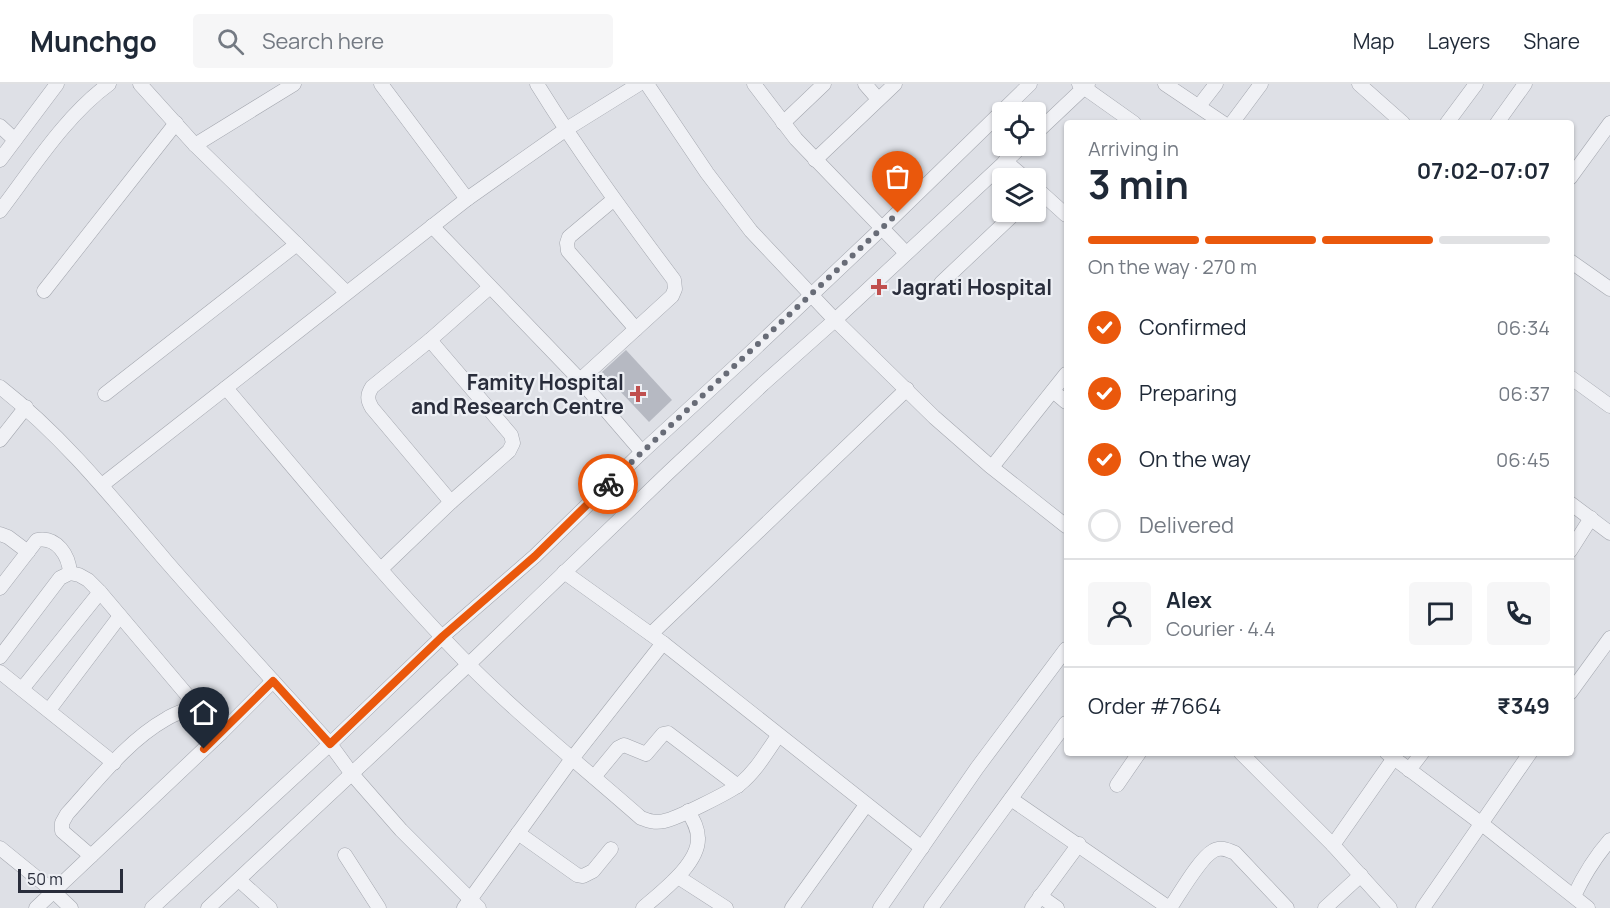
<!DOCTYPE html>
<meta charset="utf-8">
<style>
body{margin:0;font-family:Manrope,sans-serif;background:#f6f6f7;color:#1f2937;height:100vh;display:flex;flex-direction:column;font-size:22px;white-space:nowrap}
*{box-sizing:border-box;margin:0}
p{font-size:20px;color:#747a83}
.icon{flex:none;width:33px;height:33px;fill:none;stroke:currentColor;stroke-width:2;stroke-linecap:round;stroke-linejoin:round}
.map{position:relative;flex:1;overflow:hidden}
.panel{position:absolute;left:1064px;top:36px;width:510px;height:636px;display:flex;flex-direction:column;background:#fff;border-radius:6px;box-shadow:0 2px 4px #0004}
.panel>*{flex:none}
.controls{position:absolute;left:992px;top:18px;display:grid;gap:12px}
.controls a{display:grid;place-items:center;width:54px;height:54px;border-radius:6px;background:#fff;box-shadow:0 2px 4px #0004;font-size:30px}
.scale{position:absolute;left:18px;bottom:15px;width:105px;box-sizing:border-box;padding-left:6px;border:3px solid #292d3b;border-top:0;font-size:16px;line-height:21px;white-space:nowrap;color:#292d3b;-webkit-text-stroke:4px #edeff4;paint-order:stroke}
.pin{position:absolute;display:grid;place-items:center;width:51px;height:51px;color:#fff;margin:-62px -26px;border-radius:50% 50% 50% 0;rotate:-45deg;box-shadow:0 0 6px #0007}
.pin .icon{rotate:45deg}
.courier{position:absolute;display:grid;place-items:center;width:60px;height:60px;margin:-30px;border:4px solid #ea580c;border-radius:50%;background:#fff;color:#222;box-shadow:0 2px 8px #0007}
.headline em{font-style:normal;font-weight:700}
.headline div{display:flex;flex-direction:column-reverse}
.headline{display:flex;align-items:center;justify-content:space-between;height:102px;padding:0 24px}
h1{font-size:39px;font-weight:700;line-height:45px}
.bar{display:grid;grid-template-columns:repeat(4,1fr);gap:9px 6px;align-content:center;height:72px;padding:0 24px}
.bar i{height:8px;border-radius:4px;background:#e0e1e3}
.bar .on{background:#ea580c}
.bar p{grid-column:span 4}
.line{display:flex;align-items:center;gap:15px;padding:0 24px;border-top:2px solid #e0e1e3}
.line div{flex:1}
.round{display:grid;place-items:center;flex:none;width:63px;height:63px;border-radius:6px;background:#f6f6f7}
ol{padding:0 24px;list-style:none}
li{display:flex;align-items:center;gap:18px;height:66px}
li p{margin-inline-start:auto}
li .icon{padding:6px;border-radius:50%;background:#ea580c;color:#fff;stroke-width:4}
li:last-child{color:#747a83}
li i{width:33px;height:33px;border:3px solid #e0e1e3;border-radius:50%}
header{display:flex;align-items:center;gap:36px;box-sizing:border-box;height:84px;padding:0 30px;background:#fff;border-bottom:2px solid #e0e1e3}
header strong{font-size:28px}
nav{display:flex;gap:33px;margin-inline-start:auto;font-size:21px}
.search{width:420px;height:54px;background:#f6f6f7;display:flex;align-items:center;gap:15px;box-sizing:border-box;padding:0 21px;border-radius:6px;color:#747a83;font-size:22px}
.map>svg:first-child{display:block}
</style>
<header>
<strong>Munchgo</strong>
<div class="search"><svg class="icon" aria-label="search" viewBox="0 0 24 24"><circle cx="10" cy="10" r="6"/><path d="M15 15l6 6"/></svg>Search here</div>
<nav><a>Map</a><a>Layers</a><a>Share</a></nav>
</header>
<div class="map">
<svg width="1610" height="824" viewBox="0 0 1610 824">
<rect width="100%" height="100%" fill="#dee0e6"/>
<path fill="#b6b9c2" d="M626,266L672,316L649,338L602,288Z"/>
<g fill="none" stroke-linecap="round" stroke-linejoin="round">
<g stroke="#a4a7af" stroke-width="15">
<g id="minor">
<path d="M140,0L195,61L346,208"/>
<path d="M381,0L467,115"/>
<path d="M537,0C579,68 626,132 674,196L675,205L672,212L580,296"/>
<path d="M647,0L707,89L751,147L835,236L934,333L990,382L1066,442"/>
<path d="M754,0L796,55L906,169"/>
<path d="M865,0L878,15"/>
<path d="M1079,0L1134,39"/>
<path d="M1165,0L1223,39"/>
<path d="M1359,0L1403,39"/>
<path d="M1199,22L1216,0"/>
<path d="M783,39L824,0"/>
<path d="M1232,39L1261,0"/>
<path d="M1447,39L1476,0"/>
<path d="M1497,39L1525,0"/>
<path d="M0,42L15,56"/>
<path d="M1035,50L1088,0"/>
<path d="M195,61L294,0"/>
<path d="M0,76L57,0"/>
<path d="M815,76L895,0"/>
<path d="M1005,77L1025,94"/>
<path d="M1570,94L1610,39"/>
<path d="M1035,103L1066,131"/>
<path d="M613,116L569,153L567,159L568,167L636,245"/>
<path d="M0,127C32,85 66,31 109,0"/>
<path d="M432,142L580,296L642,368"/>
<path d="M1570,177L1610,205"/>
<path d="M941,199L1016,128"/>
<path d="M44,207L176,39"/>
<path d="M1570,293L1610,322"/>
<path d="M0,303C64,353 114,416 166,477C220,539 275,599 330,660L352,690L401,746L479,824"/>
<path d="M226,304C305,397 383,493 468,580C523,635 583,683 641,734C649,737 655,739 664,737C676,735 730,708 740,700C756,687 766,669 778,652"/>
<path d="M1053,307L1066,318"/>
<path d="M105,310L297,160"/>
<path d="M0,356L26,323"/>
<path d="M992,383L1066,290"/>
<path d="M102,401L467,115L565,46L639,0"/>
<path d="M451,418L372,324C367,316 367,311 372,303L430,256L490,203"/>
<path d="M1570,419L1610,449"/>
<path d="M0,450L8,453L28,468"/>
<path d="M1570,467L1591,434"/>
<path d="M381,485L451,418L509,367L513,359L511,351L430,256"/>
<path d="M564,488L663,559L922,764"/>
<path d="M0,504L37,456C57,452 69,472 70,489"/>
<path d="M651,550L907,305"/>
<path d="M0,573L60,494L70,489L79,491L88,496L100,508L220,650"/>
<path d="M0,588L114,679"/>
<path d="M22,605L100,508"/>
<path d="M1570,609L1610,554"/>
<path d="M49,626L120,532"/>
<path d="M1241,669L1333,761L1390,824"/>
<path d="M1387,669L1482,740L1588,824"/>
<path d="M1409,686L1422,669"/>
<path d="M594,693L618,664L624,661L646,670L663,650L668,649L738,702"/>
<path d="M1117,701L1139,669"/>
<path d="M1011,715L1169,824"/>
<path d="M518,749L577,791L583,792L593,787L611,765"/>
<path d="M1333,761L1394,674"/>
<path d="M0,764L53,807L71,824"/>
<path d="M345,771L379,824"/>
<path d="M91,772L62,747V739L67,730C97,697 127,657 166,635C175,629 187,626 197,622"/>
<path d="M678,793L726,824"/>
<path d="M239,796L270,824"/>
<path d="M1040,812L1057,824"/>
<path d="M1574,812C1584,791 1595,773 1610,756"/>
<path d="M36,824L220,650L273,597"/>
<path d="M152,824L330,660L443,552L535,472L642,368L750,269L881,145L1030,0"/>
<path d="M208,824L469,580L669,388L763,300L835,236L1022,62"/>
<path d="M464,824L571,676L663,559"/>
<path d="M643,824C661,808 699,780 698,754C698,744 693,736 688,727"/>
<path d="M792,824L866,721"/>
<path d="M880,824L977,684L1066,565"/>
<path d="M931,824L1066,639"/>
<path d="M1032,824L1079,760"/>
<path d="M1170,824C1179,811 1200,774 1213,767C1220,762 1228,766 1235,769L1287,824"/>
<path d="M1325,824L1361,791"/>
<path d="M1423,824L1530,669"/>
</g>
</g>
<use href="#minor" stroke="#f0f1f5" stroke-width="14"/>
</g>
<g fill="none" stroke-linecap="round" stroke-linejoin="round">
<path stroke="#686c77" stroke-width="6" stroke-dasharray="0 10.8" d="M608,400L898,129"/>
<path stroke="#ea580c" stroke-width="8" d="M204,665L273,597L330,660L443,552L535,472L608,400"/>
</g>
<g fill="#c04f4e" stroke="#edeff4" stroke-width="2">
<path d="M876 194h6v6h6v6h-6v6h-6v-6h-6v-6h6z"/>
<path d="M635 301h6v6h6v6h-6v6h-6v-6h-6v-6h6z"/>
</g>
<g text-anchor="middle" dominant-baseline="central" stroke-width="4.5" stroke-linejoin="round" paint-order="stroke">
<g font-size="21" font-weight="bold" fill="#292d3b" stroke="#edeff4" text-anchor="start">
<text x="892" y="203">Jagrati Hospital</text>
<text x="624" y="298" text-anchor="end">Famity Hospital<tspan x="624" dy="24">and Research Centre</tspan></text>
</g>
</g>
</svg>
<div class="controls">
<a><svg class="icon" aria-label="locate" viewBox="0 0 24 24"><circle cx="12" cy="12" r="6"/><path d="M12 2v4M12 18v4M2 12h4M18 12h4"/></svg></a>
<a><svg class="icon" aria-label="layers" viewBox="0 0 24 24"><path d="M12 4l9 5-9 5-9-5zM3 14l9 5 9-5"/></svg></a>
</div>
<div class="scale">50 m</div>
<div class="pin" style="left:898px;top:129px;background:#ea580c"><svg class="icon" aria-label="bag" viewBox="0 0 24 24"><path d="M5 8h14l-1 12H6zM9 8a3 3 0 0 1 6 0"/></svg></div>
<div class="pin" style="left:204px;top:665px;background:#1f2937"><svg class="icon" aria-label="home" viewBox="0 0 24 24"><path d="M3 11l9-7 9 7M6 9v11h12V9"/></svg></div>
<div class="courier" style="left:608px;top:400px"><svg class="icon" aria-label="bike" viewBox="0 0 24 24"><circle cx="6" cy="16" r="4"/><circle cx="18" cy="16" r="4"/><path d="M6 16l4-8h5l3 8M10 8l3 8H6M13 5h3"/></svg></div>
<section class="panel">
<div class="headline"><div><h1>3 min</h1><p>Arriving in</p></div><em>07:02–07:07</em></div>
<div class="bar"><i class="on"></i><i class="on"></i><i class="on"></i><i></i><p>On the way · 270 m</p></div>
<ol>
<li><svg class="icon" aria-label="check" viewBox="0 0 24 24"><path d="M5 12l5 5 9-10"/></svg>Confirmed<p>06:34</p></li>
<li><svg class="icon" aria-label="check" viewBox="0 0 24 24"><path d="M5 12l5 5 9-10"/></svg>Preparing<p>06:37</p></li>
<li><svg class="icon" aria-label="check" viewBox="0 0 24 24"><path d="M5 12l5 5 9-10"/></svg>On the way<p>06:45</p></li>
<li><i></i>Delivered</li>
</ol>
<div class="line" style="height:108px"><a class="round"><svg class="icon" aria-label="person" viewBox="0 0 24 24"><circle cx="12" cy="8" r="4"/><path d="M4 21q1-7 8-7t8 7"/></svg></a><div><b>Alex</b><p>Courier · 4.4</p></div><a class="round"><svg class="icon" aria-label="chat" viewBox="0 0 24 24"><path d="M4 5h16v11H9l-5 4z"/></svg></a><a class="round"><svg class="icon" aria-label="phone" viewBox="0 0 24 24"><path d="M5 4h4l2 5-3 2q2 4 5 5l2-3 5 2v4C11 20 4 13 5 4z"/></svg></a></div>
<div class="line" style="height:78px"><div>Order #7664</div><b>₹349</b></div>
</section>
</div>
